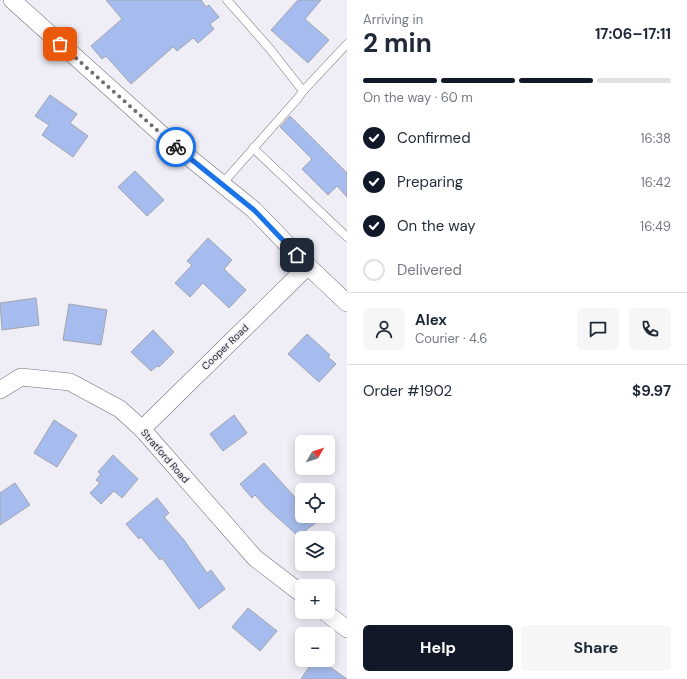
<!DOCTYPE html>
<meta charset="utf-8">
<style>
body{margin:0;font-family:"DM Sans",sans-serif;background:#f6f6f7;color:#1f2937;height:100vh;display:flex;flex-direction:column;font-size:15px;white-space:nowrap}
*{box-sizing:border-box;margin:0}
p{font-size:13px;color:#747a83}
.icon{flex:none;width:22px;height:22px;fill:none;stroke:currentColor;stroke-width:2;stroke-linecap:round;stroke-linejoin:round}
.map{position:relative;flex:1;overflow:hidden}
.drawer{display:flex;flex-direction:column;background:#fff;width:340px}
.drawer>*{flex:none}
.needle{width:26px;rotate:51deg}
.buttons{position:absolute;left:295px;top:435px;display:grid;gap:8px}
.buttons a{display:grid;place-items:center;width:40px;height:40px;border-radius:6px;background:#fff;box-shadow:0 2px 10px #0003;font-size:20px}
.pin{position:absolute;display:grid;place-items:center;width:34px;height:34px;color:#fff;margin:-17px;border-radius:8px;box-shadow:0 2px 6px #0006}
.courier{position:absolute;display:grid;place-items:center;width:40px;height:40px;margin:-20px;border:3px solid #1a73e8;border-radius:50%;background:#fff;color:#222;box-shadow:0 1px 5px #0007}
.head em{font-style:normal;font-weight:700}
.head div{display:flex;flex-direction:column-reverse}
.head{display:flex;align-items:center;justify-content:space-between;height:68px;padding:0 16px}
h1{font-size:26px;font-weight:700;line-height:30px}
.bar{display:grid;grid-template-columns:repeat(4,1fr);gap:6px 4px;align-content:center;height:48px;padding:0 16px}
.bar i{height:5px;border-radius:3px;background:#e0e1e3}
.bar .on{background:#111827}
.bar p{grid-column:span 4}
.line{display:flex;align-items:center;gap:10px;padding:0 16px;border-top:1px solid #e0e1e3}
.line div{flex:1}
.round{display:grid;place-items:center;flex:none;width:42px;height:42px;border-radius:6px;background:#f6f6f7}
ol{padding:0 16px;list-style:none}
li{display:flex;align-items:center;gap:12px;height:44px}
li p{margin-inline-start:auto}
li .icon{padding:4px;border-radius:50%;background:#111827;color:#fff;stroke-width:4}
li:last-child{color:#747a83}
li i{width:22px;height:22px;border:2px solid #e0e1e3;border-radius:50%}
.action{display:flex;gap:8px;margin-top:auto;padding:8px 16px}
.action a{flex:1;height:46px;border-radius:6px;background:#111827;color:#fff;font-size:16px;font-weight:700;line-height:46px;text-align:center}
.action a+a{background:#f6f6f7;color:#1f2937}
main{display:flex;flex:1;min-height:0}
.map>svg:first-child{display:block}
</style>
<main>
<div class="map">
<svg width="347" height="679" viewBox="0 0 347 679">
<rect width="100%" height="100%" fill="#efedf6"/>
<g fill="#a7bcee" stroke="#a1a5ad">
<path d="M106,0H201L206,7L209,5L219,17L210,24L214,29L198,43L193,38L177,51L173,47L131,84L106,56L102,59L91,46L122,19Z"/>
<path d="M298,0H321L305,19L329,40L308,63L271,30Z"/>
<path d="M50,95L77,114L70,123L88,136L73,157L42,135L49,125L35,116Z"/>
<path d="M290,116L347,173V197L337,186L328,195L302,169L312,159L280,127Z"/>
<path d="M135,171L164,200L147,216L118,187Z"/>
<path d="M208,238L232,260L224,269L246,290L229,308L203,283L190,297L175,283L192,265L187,261Z"/>
<path d="M36,298L39,325L2,330L0,303Z"/>
<path d="M69,304L107,310L101,345L63,340Z"/>
<path d="M153,330L174,352L159,367L157,366L151,371L131,352Z"/>
<path d="M307,334L330,355L328,357L336,364L319,382L288,354Z"/>
<path d="M234,415L247,433L223,451L210,434Z"/>
<path d="M54,420L77,435L57,467L34,453Z"/>
<path d="M113,455L138,479L122,498L114,491L101,504L90,493L100,483L96,480L101,474L98,472Z"/>
<path d="M264,463L302,505V516H310L317,522L298,536L266,507L255,495L252,498L240,484Z"/>
<path d="M15,483L30,505L0,525V493Z"/>
<path d="M157,498L169,513L164,517L184,540L207,573L211,570L225,589L199,609L162,558L160,560L141,537L139,539L126,524Z"/>
<path d="M248,608L277,631L260,651L232,627Z"/>
<path d="M314,660H320L347,679H301Z"/>
</g>
<g fill="none" stroke-linecap="round" stroke-linejoin="round">
<g stroke="#727077" stroke-width="9">
<g id="service">
<path d="M303,91L347,44"/>
<path d="M253,148L347,237"/>
<path d="M222,184L298,98L303,91L270,49L227,0"/>
</g>
</g>
<g stroke="#727077" stroke-width="18">
<g id="minor">
<path d="M12,0L169,141L254,210L308,266L347,303"/>
<path d="M0,390L21,377L70,382L120,409L142,429L255,558L302,594"/>
<path d="M142,429L308,266"/>
<path d="M325,612L347,629"/>
</g>
</g>
<use href="#service" stroke="#fff" stroke-width="8"/>
<use href="#minor" stroke="#fff" stroke-width="17"/>
</g>
<g fill="none" stroke-linecap="round" stroke-linejoin="round">
<path stroke="#6e6c71" stroke-width="4" stroke-dasharray="0 7.2" d="M60,44L176,147"/>
<path stroke="#1a73e8" stroke-width="5" d="M176,147L254,210L297,255"/>
</g>
<g text-anchor="middle" dominant-baseline="central" stroke-width="3" stroke-linejoin="round" paint-order="stroke">
<g font-size="10" fill="#28272a" stroke="#efedf6">
<text transform="translate(225 347) rotate(-44)">Cooper Road</text>
<text transform="translate(165 456) rotate(49)">Stratford Road</text>
</g>
</g>
</svg>
<div class="buttons">
<a><svg class="needle" viewBox="-14 -14 28 28"><path d="M0-13l5 13h-10z" fill="#e53935"/><path d="M0 13l5-13h-10z" fill="#747a83"/></svg></a>
<a><svg class="icon" aria-label="locate" viewBox="0 0 24 24"><circle cx="12" cy="12" r="6"/><path d="M12 2v4M12 18v4M2 12h4M18 12h4"/></svg></a>
<a><svg class="icon" aria-label="layers" viewBox="0 0 24 24"><path d="M12 4l9 5-9 5-9-5zM3 14l9 5 9-5"/></svg></a>
<a>+</a>
<a>−</a>
</div>
<div class="pin" style="left:60px;top:44px;background:#ea580c"><svg class="icon" aria-label="bag" viewBox="0 0 24 24"><path d="M5 8h14l-1 12H6zM9 8a3 3 0 0 1 6 0"/></svg></div>
<div class="pin" style="left:297px;top:255px;background:#1f2937"><svg class="icon" aria-label="home" viewBox="0 0 24 24"><path d="M3 11l9-7 9 7M6 9v11h12V9"/></svg></div>
<div class="courier" style="left:176px;top:147px"><svg class="icon" aria-label="bike" viewBox="0 0 24 24"><circle cx="6" cy="16" r="4"/><circle cx="18" cy="16" r="4"/><path d="M6 16l4-8h5l3 8M10 8l3 8H6M13 5h3"/></svg></div>
</div>
<section class="drawer">
<div class="head"><div><h1>2 min</h1><p>Arriving in</p></div><em>17:06–17:11</em></div>
<div class="bar"><i class="on"></i><i class="on"></i><i class="on"></i><i></i><p>On the way · 60 m</p></div>
<ol>
<li><svg class="icon" aria-label="check" viewBox="0 0 24 24"><path d="M5 12l5 5 9-10"/></svg>Confirmed<p>16:38</p></li>
<li><svg class="icon" aria-label="check" viewBox="0 0 24 24"><path d="M5 12l5 5 9-10"/></svg>Preparing<p>16:42</p></li>
<li><svg class="icon" aria-label="check" viewBox="0 0 24 24"><path d="M5 12l5 5 9-10"/></svg>On the way<p>16:49</p></li>
<li><i></i>Delivered</li>
</ol>
<div class="line" style="height:72px"><a class="round"><svg class="icon" aria-label="person" viewBox="0 0 24 24"><circle cx="12" cy="8" r="4"/><path d="M4 21q1-7 8-7t8 7"/></svg></a><div><b>Alex</b><p>Courier · 4.6</p></div><a class="round"><svg class="icon" aria-label="chat" viewBox="0 0 24 24"><path d="M4 5h16v11H9l-5 4z"/></svg></a><a class="round"><svg class="icon" aria-label="phone" viewBox="0 0 24 24"><path d="M5 4h4l2 5-3 2q2 4 5 5l2-3 5 2v4C11 20 4 13 5 4z"/></svg></a></div>
<div class="line" style="height:52px"><div>Order #1902</div><b>$9.97</b></div>
<div class="action"><a>Help</a><a>Share</a></div>
</section>
</main>
